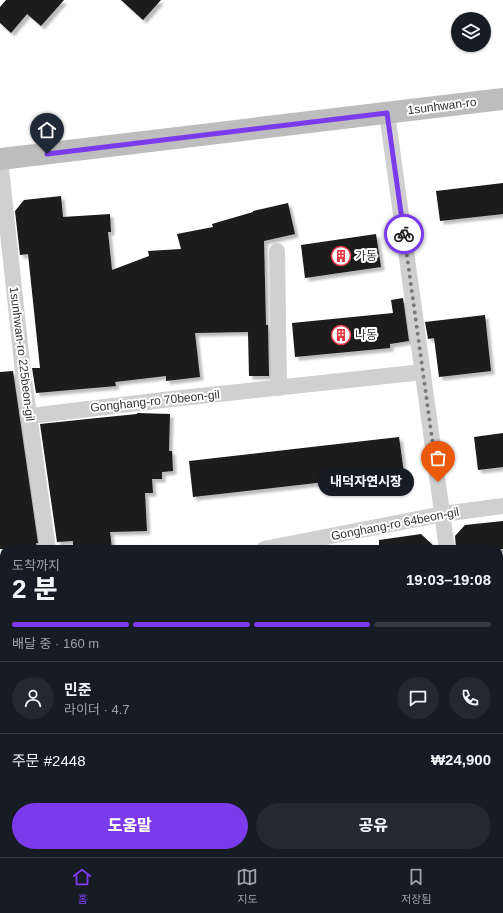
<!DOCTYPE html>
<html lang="ko">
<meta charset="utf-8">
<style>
body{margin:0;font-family:Helvetica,"Noto Sans KR",sans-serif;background:#242831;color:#f1f3f6;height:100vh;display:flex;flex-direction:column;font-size:15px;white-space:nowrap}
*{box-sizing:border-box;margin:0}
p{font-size:13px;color:#9ea1a6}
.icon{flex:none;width:22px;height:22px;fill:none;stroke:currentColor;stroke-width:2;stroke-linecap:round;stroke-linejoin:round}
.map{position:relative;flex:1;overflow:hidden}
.drawer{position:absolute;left:0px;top:545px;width:503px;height:312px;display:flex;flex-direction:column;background:#171b24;border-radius:12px 12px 0 0;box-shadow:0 1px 3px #0004}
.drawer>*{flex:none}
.buttons{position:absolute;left:451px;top:12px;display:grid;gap:8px}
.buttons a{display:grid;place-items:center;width:40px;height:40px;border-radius:50%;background:#171b24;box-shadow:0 1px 3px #0004;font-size:20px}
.pin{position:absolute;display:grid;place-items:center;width:34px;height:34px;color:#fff;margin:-41px -17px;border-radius:50% 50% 50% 0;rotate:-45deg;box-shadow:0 0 4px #0007}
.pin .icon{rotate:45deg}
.courier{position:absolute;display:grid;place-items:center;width:40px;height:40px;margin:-20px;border:3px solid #7c3aed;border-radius:50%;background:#fff;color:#222;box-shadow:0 1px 5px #0007}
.bubble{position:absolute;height:28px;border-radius:14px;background:#171b24;box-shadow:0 1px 3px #0004;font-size:13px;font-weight:800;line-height:28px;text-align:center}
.overview em{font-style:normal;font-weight:800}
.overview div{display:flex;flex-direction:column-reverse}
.overview{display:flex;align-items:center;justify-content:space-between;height:68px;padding:0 12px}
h1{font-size:26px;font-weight:800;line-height:30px}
.bar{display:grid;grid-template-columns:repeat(4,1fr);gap:6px 4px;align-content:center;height:48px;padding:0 12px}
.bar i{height:5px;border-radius:3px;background:#363941}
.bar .current{background:#7c3aed}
.bar p{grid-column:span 4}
.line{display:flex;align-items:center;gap:10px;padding:0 12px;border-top:1px solid #363941}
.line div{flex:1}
.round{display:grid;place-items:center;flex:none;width:42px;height:42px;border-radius:21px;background:#242831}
.action{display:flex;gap:8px;margin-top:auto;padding:8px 12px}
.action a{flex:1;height:46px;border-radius:24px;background:#7c3aed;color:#fff;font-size:16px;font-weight:800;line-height:46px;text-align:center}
.action a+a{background:#242831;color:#f1f3f6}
.tabs{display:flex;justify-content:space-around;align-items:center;height:56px;border-top:1px solid #363941;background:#171b24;font-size:11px;color:#9ea1a6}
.tabs a{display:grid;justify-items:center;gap:2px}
.tabs .current{color:#7c3aed}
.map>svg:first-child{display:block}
</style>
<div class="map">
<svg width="503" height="857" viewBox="0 0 503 857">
<defs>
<filter id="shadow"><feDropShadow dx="3.5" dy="3.5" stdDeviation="1" flood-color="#0004"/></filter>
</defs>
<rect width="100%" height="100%" fill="#fff"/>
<g fill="#1a1a1a" filter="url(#shadow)">
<path d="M6,0H64L41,26L27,14L11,33L0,23V7Z"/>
<path d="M121,0H161L143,20Z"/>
<path d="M503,183V214L440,221L436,191Z"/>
<path d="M61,196L63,217L110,214L111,232H108L112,270L149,256L148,251L181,249L177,234L213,227L212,224L253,212V211L288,203L295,234L264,241L266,325H268L269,376H249L248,332L195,333L200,377L166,381V376L115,382L116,386L36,393L32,368H40L28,254L20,255L15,211L24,200Z"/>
<path d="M376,234L381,267L305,278L301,245Z"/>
<path d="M403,298L409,341L390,344V348L295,357L292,323L393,313L391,300Z"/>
<path d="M485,315L491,371L439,377L434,338L428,339L425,322Z"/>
<path d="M13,371L38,543H36L37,549H0V372Z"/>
<path d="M137,413L170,414L169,451H172L173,471L162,472V479H152L153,493H145L147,531L110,532L112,549H73V541L57,542L40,424L97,418L137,414Z"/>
<path d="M503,433V467L478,470L474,437Z"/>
<path d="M399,437L404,473L193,497L189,461Z"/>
<path d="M503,521V549H456L455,536L465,525Z"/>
<path d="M421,534L437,549H379V540Z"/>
</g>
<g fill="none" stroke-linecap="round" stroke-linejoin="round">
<g stroke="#d0d0d0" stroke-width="16">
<path d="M387,113L447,549"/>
<path d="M0,159L23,372L48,549"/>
<path d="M277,251L279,388"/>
<path d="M30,416L163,400L423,372"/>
<path d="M264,549L443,514L503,506"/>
<path d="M0,580L4,579"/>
<path d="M499,682L503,681"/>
<path d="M499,848L503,847"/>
<path d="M89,853V857"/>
<path d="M486,853L487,857"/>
<path d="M430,857L461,853"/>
</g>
<path stroke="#bdbdbd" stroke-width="22" d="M0,159L503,99"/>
</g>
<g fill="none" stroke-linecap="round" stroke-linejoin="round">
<path stroke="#7a7a7a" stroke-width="4" stroke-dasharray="0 7.2" d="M404,234L438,482"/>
<path stroke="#7c3aed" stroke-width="5" d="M47,154L387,113L404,234"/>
</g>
<defs>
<g id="building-ring" transform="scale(1)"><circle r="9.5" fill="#fff" stroke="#e63946" stroke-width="1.5"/><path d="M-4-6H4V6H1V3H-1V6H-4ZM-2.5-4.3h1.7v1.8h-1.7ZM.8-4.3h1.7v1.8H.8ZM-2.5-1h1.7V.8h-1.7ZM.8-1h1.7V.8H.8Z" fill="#e63946"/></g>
</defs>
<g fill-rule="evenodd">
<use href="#building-ring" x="341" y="256"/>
<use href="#building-ring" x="341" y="335"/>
</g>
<g text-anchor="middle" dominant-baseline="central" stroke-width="4" stroke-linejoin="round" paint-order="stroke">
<g font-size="12" fill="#333" stroke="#fff">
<text transform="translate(442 106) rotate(-7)">1sunhwan-ro</text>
<text transform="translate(22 354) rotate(83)">1sunhwan-ro 225beon-gil</text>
<text transform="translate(155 401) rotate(-6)">Gonghang-ro 70beon-gil</text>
<text transform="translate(395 524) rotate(-11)">Gonghang-ro 64beon-gil</text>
</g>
<g font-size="12" fill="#333" stroke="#fff" text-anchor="start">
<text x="355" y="256">가동</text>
<text x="355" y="335">나동</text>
</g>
</g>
</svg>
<div class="buttons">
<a><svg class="icon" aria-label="layers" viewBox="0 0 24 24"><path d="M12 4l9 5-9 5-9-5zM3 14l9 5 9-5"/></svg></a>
</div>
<div class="pin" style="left:438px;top:482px;background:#ea580c"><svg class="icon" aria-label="bag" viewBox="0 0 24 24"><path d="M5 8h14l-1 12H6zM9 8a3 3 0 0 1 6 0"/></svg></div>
<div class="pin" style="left:47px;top:154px;background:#1f2937"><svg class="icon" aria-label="home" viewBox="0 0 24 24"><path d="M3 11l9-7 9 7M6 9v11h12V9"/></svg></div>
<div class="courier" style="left:404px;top:234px"><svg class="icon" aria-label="bike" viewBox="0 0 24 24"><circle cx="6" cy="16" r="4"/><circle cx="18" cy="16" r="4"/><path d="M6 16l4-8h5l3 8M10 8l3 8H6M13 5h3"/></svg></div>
<div class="bubble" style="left:318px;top:468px;width:96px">내덕자연시장</div>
<section class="drawer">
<div class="overview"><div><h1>2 분</h1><p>도착까지</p></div><em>19:03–19:08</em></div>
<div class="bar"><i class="current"></i><i class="current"></i><i class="current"></i><i></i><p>배달 중 · 160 m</p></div>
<div class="line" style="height:72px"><a class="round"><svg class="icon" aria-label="person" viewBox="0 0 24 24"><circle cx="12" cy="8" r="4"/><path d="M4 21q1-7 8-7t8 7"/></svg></a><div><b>민준</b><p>라이더 · 4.7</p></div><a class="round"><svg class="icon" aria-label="chat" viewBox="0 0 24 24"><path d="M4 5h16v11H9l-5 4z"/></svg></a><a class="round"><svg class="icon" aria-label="phone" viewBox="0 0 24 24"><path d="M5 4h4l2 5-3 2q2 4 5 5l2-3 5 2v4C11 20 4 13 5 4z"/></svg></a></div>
<div class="line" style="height:52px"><div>주문 #2448</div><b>₩24,900</b></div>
<div class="action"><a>도움말</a><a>공유</a></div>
</section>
</div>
<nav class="tabs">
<a class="current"><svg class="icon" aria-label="home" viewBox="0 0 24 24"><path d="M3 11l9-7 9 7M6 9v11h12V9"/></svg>홈</a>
<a><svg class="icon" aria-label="map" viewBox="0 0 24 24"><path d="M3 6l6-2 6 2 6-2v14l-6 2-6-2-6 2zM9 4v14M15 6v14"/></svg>지도</a>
<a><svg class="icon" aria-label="saved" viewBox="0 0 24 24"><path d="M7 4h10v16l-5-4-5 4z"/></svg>저장됨</a>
</nav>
